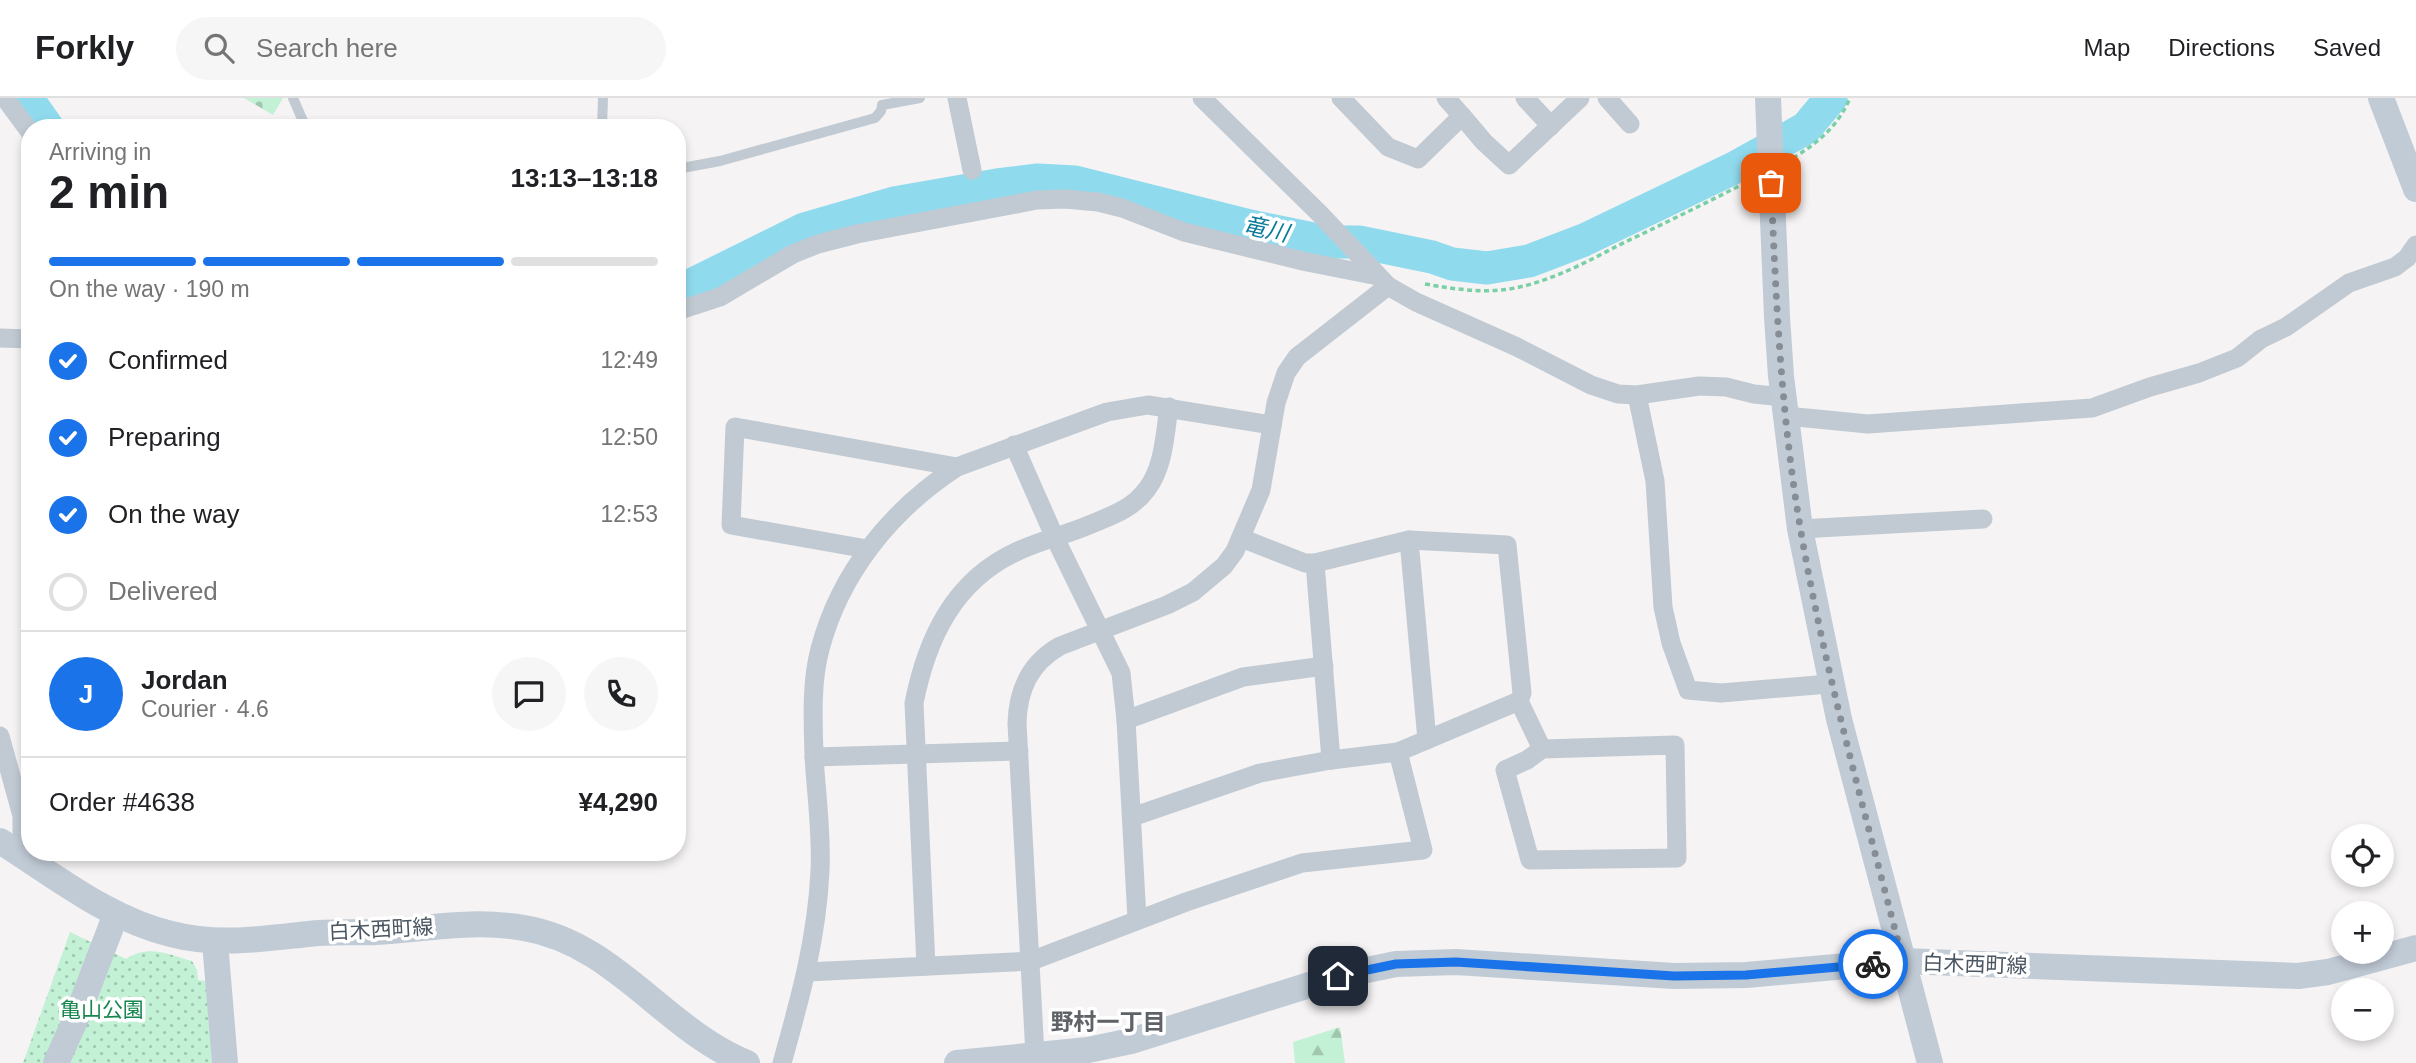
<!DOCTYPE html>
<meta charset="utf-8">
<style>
body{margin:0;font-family:Arial,"Noto Sans JP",sans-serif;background:#f6f6f6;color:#202124;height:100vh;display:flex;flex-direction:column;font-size:26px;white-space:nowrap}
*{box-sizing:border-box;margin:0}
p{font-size:23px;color:#757577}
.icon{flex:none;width:38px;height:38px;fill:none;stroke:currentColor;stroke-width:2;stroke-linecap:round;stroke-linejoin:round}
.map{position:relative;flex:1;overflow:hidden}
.side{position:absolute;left:21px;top:21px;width:665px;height:742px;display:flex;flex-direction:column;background:#fff;border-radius:28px;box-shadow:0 4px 10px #0003}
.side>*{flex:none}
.fabs{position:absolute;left:2331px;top:726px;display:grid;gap:14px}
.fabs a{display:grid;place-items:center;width:63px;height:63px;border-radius:50%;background:#fff;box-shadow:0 4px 10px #0003;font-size:35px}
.pin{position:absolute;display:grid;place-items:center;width:60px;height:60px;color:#fff;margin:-30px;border-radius:14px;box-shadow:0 4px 10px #0006}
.courier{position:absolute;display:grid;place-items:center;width:70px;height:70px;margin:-35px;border:5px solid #1a73e8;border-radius:50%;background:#fff;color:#222;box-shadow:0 2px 9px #0007}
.overview em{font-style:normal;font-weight:600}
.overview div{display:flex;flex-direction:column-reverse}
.overview{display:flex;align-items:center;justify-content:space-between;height:119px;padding:0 28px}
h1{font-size:46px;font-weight:600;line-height:52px}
.bar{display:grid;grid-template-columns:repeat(4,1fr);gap:10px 7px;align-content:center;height:84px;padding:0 28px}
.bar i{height:9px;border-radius:5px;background:#e0e0e0}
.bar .on{background:#1a73e8}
.bar p{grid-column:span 4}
.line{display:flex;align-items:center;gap:18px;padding:0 28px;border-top:2px solid #e0e0e0}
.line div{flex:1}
.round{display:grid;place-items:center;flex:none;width:74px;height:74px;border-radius:37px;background:#f6f6f6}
ol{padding:0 28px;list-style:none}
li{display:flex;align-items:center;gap:21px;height:77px}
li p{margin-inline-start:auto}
li .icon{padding:7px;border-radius:50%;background:#1a73e8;color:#fff;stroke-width:4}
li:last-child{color:#757577}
li i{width:38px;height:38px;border:4px solid #e0e0e0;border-radius:50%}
header{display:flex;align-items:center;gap:42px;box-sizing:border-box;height:98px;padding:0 35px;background:#fff;border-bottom:2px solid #e0e0e0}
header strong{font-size:33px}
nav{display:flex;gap:38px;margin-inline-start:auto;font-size:24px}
.search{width:490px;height:63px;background:#f6f6f6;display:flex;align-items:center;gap:18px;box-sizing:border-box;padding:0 24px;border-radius:38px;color:#757577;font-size:26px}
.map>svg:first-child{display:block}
</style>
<header>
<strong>Forkly</strong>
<div class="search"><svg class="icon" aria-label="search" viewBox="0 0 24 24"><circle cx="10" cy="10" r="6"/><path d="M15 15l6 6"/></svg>Search here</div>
<nav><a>Map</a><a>Directions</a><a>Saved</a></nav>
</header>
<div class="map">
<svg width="2416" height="965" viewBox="0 0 2416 965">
<defs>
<pattern id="forest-firs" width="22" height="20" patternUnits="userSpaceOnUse" patternTransform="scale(1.75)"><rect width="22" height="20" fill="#c3f1d5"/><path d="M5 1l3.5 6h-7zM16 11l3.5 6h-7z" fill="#a0c6b0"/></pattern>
<pattern id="cemetery-stones" width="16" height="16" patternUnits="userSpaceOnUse" patternTransform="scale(1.75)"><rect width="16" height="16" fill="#c3f1d5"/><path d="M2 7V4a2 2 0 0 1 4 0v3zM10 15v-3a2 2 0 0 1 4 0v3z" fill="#a0c6b0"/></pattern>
<pattern id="park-dots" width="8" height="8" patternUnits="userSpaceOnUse" patternTransform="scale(1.75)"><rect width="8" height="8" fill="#c3f1d5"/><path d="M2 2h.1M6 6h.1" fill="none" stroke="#a0c6b0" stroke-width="1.8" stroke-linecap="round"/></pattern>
</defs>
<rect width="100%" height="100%" fill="#f5f3f3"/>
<path fill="url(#forest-firs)" d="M1340,929L1345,965H1295L1293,944Z"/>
<path fill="url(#cemetery-stones)" d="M244,0H283L273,17Z"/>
<path fill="url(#park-dots)" d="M70,834L126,861C149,846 167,856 192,863L197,872L198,882L206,883L212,965H23Z"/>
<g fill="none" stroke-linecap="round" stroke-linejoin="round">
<g stroke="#90daee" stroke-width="33">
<path d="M27,0L48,30"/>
<path d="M677,194L804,131L894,105L997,87L1038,82L1075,84L1250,128L1328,144H1359L1432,159L1452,166L1487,170L1529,163L1584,142L1738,68L1806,30L1831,0"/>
</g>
<g stroke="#7ad0a6" stroke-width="3.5" stroke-dasharray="5 3.5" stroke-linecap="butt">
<path d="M1793,60C1819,44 1838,28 1850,0"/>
<path d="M1425,186C1455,191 1484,196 1515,190C1551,183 1587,164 1619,147C1663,126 1706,105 1749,83"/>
</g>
<g stroke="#c1cad2" stroke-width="10">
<path d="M293,0L306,30"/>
<path d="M602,30L603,0"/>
<path d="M677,71L720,63L875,20L881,13L882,7L920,0"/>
</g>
<g stroke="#c1cad2" stroke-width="19">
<path d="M5,0L30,34"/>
<path d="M957,0L972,72"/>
<path d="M1202,0L1321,117L1388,188L1416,204L1517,249L1591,287L1618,296L1637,297L1699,288L1726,289L1754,296L1784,299"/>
<path d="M1341,0L1388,49L1418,61L1462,18L1484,44L1509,67L1580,0"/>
<path d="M1446,0L1462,18"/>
<path d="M1525,0L1551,28"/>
<path d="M1607,0L1630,26"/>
<path d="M677,213L720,199L793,156L818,146L857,136L1037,102L1065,101L1098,104L1122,110L1184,134L1307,164L1378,178"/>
<path d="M0,240L30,241"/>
<path d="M1637,297L1655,383L1663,509L1671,545L1688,592L1721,595L1817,587"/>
<path d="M1786,318L1868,326L2092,310L2150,289L2199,275L2237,260L2261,241L2286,229L2349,185L2395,169L2407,160L2416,147"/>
<path d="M1014,347L1055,440L1121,575L1126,622L1137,821"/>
<path d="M1800,431L1983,421"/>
<path d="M1409,442L1427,642"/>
<path d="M867,451L731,427L735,329L957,369"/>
<path d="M1315,465L1331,662"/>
<path d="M1519,603L1542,651"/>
<path d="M1126,622L1243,579L1324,568"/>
<path d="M0,638L22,718V757"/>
<path d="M1675,647L1677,760L1530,762L1505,672L1527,662L1542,651Z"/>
<path d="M814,659L1019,653"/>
<path d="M1132,719L1260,675L1331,662L1398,654L1519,603L1522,595L1507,447L1409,442L1315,465H1305L1241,440"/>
<path d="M926,868L914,605C927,540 954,482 1018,453C1041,442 1066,437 1089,427C1110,418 1133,411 1147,391C1164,369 1165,335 1169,309"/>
<path d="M807,874L1031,863L1186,804L1302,765L1423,752L1398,654"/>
<path d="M1035,957L1017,625C1018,591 1030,565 1060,548L1167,507L1193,494L1224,468L1235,453L1261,392L1276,305L1286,275L1297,259L1388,188"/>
<path d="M782,965C800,901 817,840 820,773C822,734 816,696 814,657C813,622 811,585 820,551C840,475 891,412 957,369L1107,314L1148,307L1272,327"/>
</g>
<g stroke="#c1cbd6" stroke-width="26">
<path d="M1768,0L1777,219L1781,278L1800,431L1839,621L1930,965"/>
<path d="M2381,0L2416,91"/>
<path d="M0,743C54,777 108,821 171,836C217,848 261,841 308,836C331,833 353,835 376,834C426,831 474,821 524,830C615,845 665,932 747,965"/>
<path d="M215,844L225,965"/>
<path d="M56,965L77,918L116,816"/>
<path d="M957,965L1088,952L1131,943L1338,878L1396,866L1456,864L1674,878L1746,877L1903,863L2298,878L2328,874L2416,850"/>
</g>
</g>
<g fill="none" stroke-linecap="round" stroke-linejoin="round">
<path stroke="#868d94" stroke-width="7" stroke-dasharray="0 12.6" d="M1771,85C1776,202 1781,319 1801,434C1826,580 1867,721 1903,863L1873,866"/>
<path stroke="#1a73e8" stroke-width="9" d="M1338,878L1396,866L1456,864L1674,878L1746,877L1873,866"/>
</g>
<g text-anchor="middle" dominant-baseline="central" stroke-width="7" stroke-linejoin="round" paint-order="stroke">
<g font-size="21" fill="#4a5661" stroke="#fff">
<text transform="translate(381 831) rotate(-3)">白木西町線</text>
<text transform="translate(1975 866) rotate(2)">白木西町線</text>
</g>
<g font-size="21" fill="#17864f" stroke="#fff">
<text x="102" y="911">亀山公園</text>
</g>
<g font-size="23" font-style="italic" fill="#0c7c9b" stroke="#fff">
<text transform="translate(1266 131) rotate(12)">竜川</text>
</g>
<g font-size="23" font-weight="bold" fill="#5f6368" stroke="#fff">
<text x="1108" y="924">野村一丁目</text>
</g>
</g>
</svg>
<div class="fabs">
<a><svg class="icon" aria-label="locate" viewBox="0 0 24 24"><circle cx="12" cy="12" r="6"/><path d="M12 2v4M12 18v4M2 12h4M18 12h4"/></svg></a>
<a>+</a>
<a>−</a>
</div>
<div class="pin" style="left:1771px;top:85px;background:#ea580c"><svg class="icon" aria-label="bag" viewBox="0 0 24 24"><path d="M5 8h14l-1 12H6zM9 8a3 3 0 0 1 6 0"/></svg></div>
<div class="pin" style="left:1338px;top:878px;background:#1f2937"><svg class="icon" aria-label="home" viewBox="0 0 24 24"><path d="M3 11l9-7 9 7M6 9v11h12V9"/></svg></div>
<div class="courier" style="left:1873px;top:866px"><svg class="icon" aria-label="bike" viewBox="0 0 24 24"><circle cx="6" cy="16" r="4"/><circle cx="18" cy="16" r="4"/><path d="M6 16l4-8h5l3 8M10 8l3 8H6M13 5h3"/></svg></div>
<section class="side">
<div class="overview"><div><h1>2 min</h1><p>Arriving in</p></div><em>13:13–13:18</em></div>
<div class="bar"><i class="on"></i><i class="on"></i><i class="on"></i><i></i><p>On the way · 190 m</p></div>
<ol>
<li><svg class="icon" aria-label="check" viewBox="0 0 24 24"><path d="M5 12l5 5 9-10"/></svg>Confirmed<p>12:49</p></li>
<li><svg class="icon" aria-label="check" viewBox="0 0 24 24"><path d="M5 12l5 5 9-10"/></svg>Preparing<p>12:50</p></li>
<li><svg class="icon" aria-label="check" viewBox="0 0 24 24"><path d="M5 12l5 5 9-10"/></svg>On the way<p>12:53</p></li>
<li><i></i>Delivered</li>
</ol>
<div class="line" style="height:126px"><b class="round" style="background:#1a73e8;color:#fff">J</b><div><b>Jordan</b><p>Courier · 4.6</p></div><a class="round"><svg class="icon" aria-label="chat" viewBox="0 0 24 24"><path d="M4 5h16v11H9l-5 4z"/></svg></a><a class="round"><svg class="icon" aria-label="phone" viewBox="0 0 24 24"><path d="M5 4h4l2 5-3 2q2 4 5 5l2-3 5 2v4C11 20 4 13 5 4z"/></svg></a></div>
<div class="line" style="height:91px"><div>Order #4638</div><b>¥4,290</b></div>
</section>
</div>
